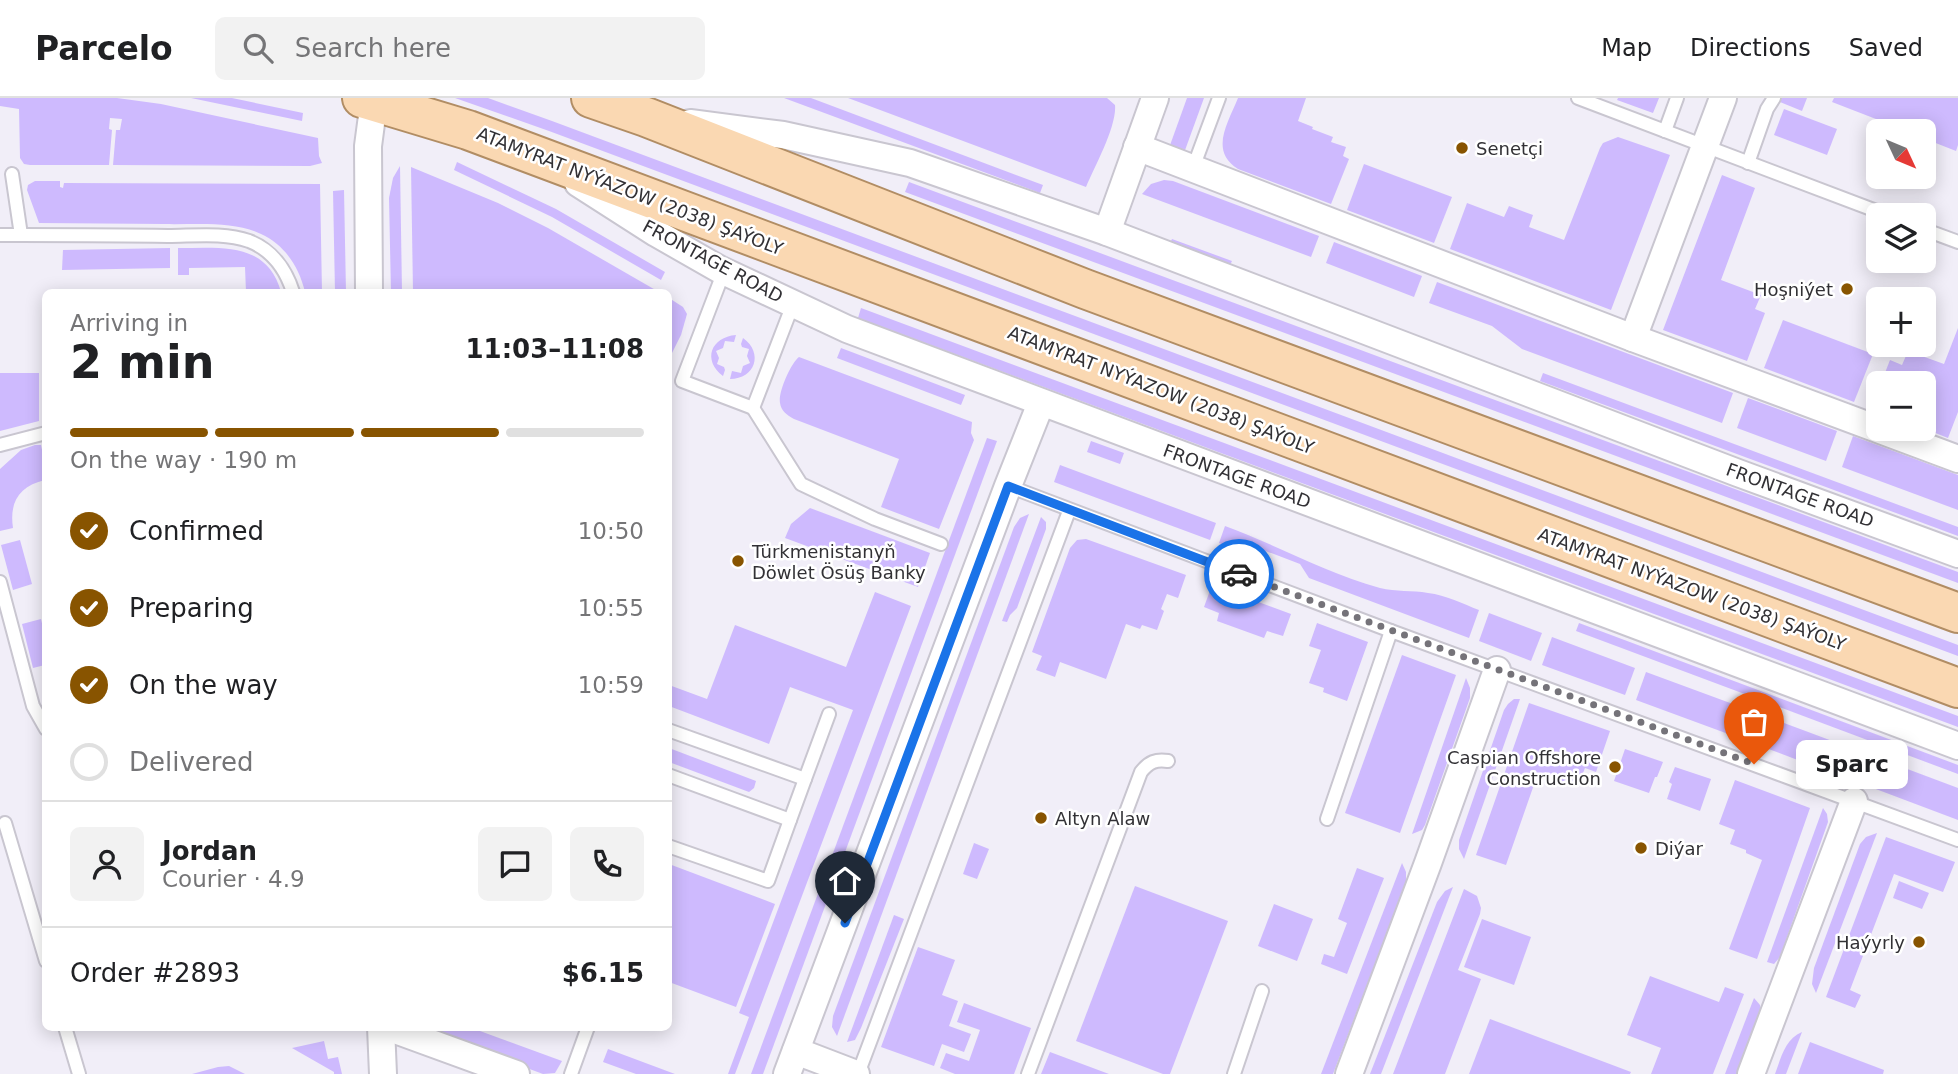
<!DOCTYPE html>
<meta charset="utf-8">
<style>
body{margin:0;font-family:"DejaVu Sans",sans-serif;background:#f2f2f2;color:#202124;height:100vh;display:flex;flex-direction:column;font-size:26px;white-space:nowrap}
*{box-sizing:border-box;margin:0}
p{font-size:23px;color:#757577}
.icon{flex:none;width:38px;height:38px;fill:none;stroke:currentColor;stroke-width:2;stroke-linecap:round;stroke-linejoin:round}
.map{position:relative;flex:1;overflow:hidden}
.sheet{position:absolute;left:42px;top:191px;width:630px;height:742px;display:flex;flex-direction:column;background:#fff;border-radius:10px;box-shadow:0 4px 18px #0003}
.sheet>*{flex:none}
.needle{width:46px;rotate:134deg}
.tools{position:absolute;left:1866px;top:21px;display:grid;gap:14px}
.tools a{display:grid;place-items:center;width:70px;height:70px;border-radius:10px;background:#fff;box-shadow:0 4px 18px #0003;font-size:35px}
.pin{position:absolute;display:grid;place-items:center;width:60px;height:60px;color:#fff;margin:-72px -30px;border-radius:50% 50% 50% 0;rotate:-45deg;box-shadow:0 0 7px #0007}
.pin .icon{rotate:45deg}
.courier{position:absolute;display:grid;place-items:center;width:70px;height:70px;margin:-35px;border:5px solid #1a73e8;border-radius:50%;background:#fff;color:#222;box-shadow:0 2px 9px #0007}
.bubble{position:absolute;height:49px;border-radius:10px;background:#fff;box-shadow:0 4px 18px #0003;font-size:23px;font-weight:600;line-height:49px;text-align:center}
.headline em{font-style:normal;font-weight:600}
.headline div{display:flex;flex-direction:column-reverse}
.headline{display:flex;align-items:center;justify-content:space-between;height:119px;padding:0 28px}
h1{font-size:46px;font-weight:600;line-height:52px}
.bar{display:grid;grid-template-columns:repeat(4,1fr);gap:10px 7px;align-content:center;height:84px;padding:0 28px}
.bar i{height:9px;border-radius:5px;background:#e0e0e0}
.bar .selected{background:#885400}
.bar p{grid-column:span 4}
.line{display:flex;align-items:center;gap:18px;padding:0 28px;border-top:2px solid #e0e0e0}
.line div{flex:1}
.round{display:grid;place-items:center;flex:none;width:74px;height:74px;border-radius:10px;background:#f2f2f2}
ol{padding:0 28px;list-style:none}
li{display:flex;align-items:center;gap:21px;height:77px}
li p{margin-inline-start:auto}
li .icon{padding:7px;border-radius:50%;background:#885400;color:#fff;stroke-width:4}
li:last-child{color:#757577}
li i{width:38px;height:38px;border:4px solid #e0e0e0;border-radius:50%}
header{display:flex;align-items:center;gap:42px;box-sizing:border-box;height:98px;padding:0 35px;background:#fff;border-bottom:2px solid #e0e0e0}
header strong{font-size:33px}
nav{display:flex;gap:38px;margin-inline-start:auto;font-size:24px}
.search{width:490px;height:63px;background:#f2f2f2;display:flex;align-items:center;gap:18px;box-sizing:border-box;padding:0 24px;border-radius:10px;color:#757577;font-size:26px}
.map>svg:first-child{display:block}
</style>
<header>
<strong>Parcelo</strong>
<div class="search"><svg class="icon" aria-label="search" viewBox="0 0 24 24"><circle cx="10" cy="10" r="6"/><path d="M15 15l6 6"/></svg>Search here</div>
<nav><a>Map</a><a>Directions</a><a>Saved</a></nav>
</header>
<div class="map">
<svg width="1958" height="976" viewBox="0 0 1958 976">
<rect width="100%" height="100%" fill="#f1eef8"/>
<g fill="#cebafe">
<path d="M0,0H117L161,6L318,40L319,58L322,65L310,68L113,67L116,32H120L122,21L110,20L109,31L112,32L109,67H30L24,66L20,60L19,11L0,8Z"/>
<path d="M191,0H232L303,15L302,23Z"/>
<path d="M455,0H488L552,23L1958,547V558L549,33Z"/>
<path d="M784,0H811L1043,87L1040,95Z"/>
<path d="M848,0H1107L1115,7C1117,28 1095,68 1086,89Z"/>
<path d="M1187,0H1204L1184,55L1169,50Z"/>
<path d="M1238,0H1306L1298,23L1313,29L1312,31L1333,39L1331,44L1346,49L1343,58L1349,61L1331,106L1238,71C1209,53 1228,25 1238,0Z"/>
<path d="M1618,0H1659L1653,15L1617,2Z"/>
<path d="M1782,0H1807L1802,13L1780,4Z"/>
<path d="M1834,0H1958V47L1956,53L1923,40V33H1907L1832,4Z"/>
<path d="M1784,11L1837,31L1827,57L1774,37Z"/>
<path d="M1618,39L1670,57L1611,212L1450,151L1467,105L1504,119L1509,108L1533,117L1529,129L1564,142L1600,50L1603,45Z"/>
<path d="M457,64L556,111L665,174L661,182L552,119L454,72Z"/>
<path d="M1364,66L1452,99L1434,145L1347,112Z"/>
<path d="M400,68L402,194H391L389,100L393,80Z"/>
<path d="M411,69L498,105L548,130L659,194H413Z"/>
<path d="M1722,77L1755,90L1721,182L1761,197L1755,211L1765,215L1747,263L1663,232Z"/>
<path d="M1164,82L1173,83L1319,138L1311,159L1142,96L1151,86Z"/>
<path d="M35,83H60V89L63,90L64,85L320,86L322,194H305C299,169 285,147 261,136C232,122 195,127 164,126C123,126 81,125 39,125L27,92L28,87Z"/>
<path d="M909,84L1958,474V485L905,94Z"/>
<path d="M344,92L346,194H335L333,93Z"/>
<path d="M1172,141L1232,163L1230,167L1170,145Z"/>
<path d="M1334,144L1422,178L1414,199L1326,165Z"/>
<path d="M170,150V170L62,172L63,152Z"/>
<path d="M178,150C220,150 267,143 281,194H246L245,169L189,170V177H178Z"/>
<path d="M1437,184L1733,295L1722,325L1522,251L1492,228L1429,205Z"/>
<path d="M669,200L683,209L687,216L681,237L669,261Z"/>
<path d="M861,210L1958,618V629L858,220Z"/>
<path d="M1783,222L1873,256L1854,304L1764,270Z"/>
<path d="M1958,230V314L1948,340L1923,330V285H1881L1890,262L1902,267L1908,253L1944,266Z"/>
<path d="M736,237L734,244L725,243L723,250L716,253L719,260L717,266L724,269L725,272L723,278C702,262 711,239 736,237Z"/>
<path d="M743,240C764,255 755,281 730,281L732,273L741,275L743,268L750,265L747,258L749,251L742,249L741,246Z"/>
<path d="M841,250L965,297L961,307L837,260Z"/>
<path d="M799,259L972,324L971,335L974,342L939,431L881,409L899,361L794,321C787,317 781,313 780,305C778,294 791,265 799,259Z"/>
<path d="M0,275H39V323L0,333Z"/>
<path d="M1543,275L1958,429V438L1540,283Z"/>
<path d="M1748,300L1837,333L1826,363L1737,330Z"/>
<path d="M1853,338L1958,377V412L1842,369Z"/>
<path d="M987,340L997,343L763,976H751Z"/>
<path d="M1091,343L1124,355L1120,366L1087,354Z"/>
<path d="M35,347H41L45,366V382C20,388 9,403 13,430L0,433V371L21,352Z"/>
<path d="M1060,367L1216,425L1210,442L1054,384Z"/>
<path d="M810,410L930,455L918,489L785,440L791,426Z"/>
<path d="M1029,416L837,938L832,929L833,918L1014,429L1020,420Z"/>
<path d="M1041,419L1046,424V431L1017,510L1010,517L1007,524L1002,523Z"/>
<path d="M1225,428C1277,447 1326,475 1380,490C1396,494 1412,492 1428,495C1446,497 1463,506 1479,512L1469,540L1309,480L1300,466L1242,444L1226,448L1219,445Z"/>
<path d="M1086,441L1186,477L1178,500L1167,496L1161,511L1164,513L1157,532L1142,527L1140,531L1126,526L1106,581L1060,564L1055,579L1036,572L1042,558L1032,554L1070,450L1077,442Z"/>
<path d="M20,442L32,486L13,492L1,447Z"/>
<path d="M1212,487L1291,516L1283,538L1267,533L1264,540L1217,523L1219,515L1204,509Z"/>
<path d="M875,494L911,508L735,976H728L749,919L739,915L853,612L790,589L769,646L669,608V587L707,601L735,527L846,569Z"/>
<path d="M1489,515L1542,535L1531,563L1479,543Z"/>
<path d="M41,521L45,538V567L33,570L22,526Z"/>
<path d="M1317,525L1368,544L1347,603L1323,594L1324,590L1309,585L1321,552L1309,548Z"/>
<path d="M1579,525L1958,667V676L1576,533Z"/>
<path d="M1552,539L1635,570L1625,597L1542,567Z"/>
<path d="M1402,557L1456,577L1400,735L1345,715Z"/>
<path d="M1646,574L1741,609L1731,637L1636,602Z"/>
<path d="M1466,580L1470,590V600L1425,727L1422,732L1412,736Z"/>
<path d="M1514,601H1520L1464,761L1459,751V742L1504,612L1508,606Z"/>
<path d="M1529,605L1610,633L1596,674L1585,670L1578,688L1567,684L1566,688L1537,678L1506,767L1476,757Z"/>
<path d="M1752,613L1835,644L1824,672L1742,641Z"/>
<path d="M1846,648L1958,690V722L1836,676Z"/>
<path d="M669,650L756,683L754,690L749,694L669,664Z"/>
<path d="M1625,651L1663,664L1657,679H1655L1649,695L1614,683Z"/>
<path d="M1675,669L1711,681L1700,713L1667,701L1672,686L1669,684Z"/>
<path d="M1735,682L1810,710L1757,861L1729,851L1762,762L1746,755V752L1730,746L1735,732L1719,726Z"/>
<path d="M1823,710L1827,716L1828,724L1780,859L1774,866L1767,864Z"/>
<path d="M1877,735L1816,895L1812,886L1814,870L1860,746L1866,739Z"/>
<path d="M1886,739L1955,764L1943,794L1894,776L1850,892L1861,897L1855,910L1826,899Z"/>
<path d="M974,745L989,751L977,781L963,776Z"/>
<path d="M1402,765L1406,774V785L1333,976H1321Z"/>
<path d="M669,766L775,806L736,909L669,884Z"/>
<path d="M1357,770L1384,780L1347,876L1321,866L1324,856L1334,859L1347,825L1338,821Z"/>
<path d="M1899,783L1929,795L1922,811L1893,800Z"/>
<path d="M1135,788L1228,823L1170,976H1163L1076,943Z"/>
<path d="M1453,789L1381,976H1370L1437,804L1445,793Z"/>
<path d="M1464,791L1477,798L1481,810L1480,816L1458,872L1481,881L1445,976H1393Z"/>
<path d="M1274,806L1313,821L1297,863L1258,848Z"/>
<path d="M894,817L904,821L861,930L855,942L847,944Z"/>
<path d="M1482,821L1531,839L1514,887L1464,869Z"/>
<path d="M918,849L955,862L942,897L958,903L949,928L971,936L964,954L942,946L934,968L881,949Z"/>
<path d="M1650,878L1719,904L1725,889L1744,896L1713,976H1651L1661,950L1627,937Z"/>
<path d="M1754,900L1760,907L1761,914L1737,976H1725Z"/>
<path d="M964,905L1031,930L1014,976H955L940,970L946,955L969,963L980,932L957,924Z"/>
<path d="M1490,921L1631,974L1630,976H1469Z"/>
<path d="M425,929H469L562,963L555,975L543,976L425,932Z"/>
<path d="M1802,934L1786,976H1775C1781,960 1785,941 1802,934Z"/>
<path d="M324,943L328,961L338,959L342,976H334V974L292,950Z"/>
<path d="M1810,944L1884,972L1883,976H1798Z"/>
<path d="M608,951L675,976H636L603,964Z"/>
<path d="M1050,954L1109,976H1041Z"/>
<path d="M229,968L245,976H192L218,969Z"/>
</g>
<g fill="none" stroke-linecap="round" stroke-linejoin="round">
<g stroke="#c9c6d0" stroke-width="16">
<g id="lane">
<path d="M1578,0L1887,117"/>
<path d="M1665,33L1677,0"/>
<path d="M1748,65L1767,11L1774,0"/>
<path d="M1193,70L1219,0"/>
<path d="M1923,131L1958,144"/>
<path d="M0,137H21L12,76"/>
<path d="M21,137C70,137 119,137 168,138C193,138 224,134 249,143C272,152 286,172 293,194"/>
<path d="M724,173L682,283L753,310L793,206"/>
<path d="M753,310L801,386L875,421L941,446"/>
<path d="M0,347L46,335"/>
<path d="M1008,388L1391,533L1958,742"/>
<path d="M0,484L33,608L46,631"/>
<path d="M668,632L805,681L790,722L668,677"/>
<path d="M805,681L829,616"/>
<path d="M1327,721L1391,533"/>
<path d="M5,725L46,863"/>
<path d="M668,748L768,783L790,722"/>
<path d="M65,929L79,976"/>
<path d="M571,976L588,929"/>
<path d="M858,976L1069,413"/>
<path d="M1028,976L1141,674C1149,664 1156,661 1168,663"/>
<path d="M1234,976L1262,893"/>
</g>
</g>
<g stroke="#c9c6d0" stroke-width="30">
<g id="street">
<path d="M690,25L783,37L910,65L1107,134L1738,375L1958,456"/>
<path d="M1137,49L1633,240L1958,361"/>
<path d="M578,85L656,135L719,171L847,231L1958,648"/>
<path d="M1107,134L1155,0"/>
<path d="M369,194L368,48L374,3"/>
<path d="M1633,240L1723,0"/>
<path d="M381,929L383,976"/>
<path d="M387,929L516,976"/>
<path d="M796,953L856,976"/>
<path d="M787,976L1008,388L1041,305"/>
<path d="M1349,976L1428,765L1497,572"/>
<path d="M1751,976L1854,703"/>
</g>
</g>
<g stroke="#b18d64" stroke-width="42">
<g id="primary">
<path d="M362,0L468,32L1958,590"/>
<path d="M591,0L646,19L1085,191L1958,515"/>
</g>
</g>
<use href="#lane" stroke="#fff" stroke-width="12"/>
<use href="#street" stroke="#fff" stroke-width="26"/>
<use href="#primary" stroke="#fad8b2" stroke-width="38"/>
</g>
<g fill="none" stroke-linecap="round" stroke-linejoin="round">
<path stroke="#757379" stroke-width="7" stroke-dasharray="0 12.6" d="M1239,476L1754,666"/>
<path stroke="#1a73e8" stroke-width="9" d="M845,825L1008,388L1239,476"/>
</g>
<g fill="#885400" stroke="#fff" stroke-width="2.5">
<circle cx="1462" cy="50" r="7"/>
<circle cx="1847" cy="191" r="7"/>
<circle cx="738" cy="463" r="7"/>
<circle cx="1615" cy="669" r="7"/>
<circle cx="1041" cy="720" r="7"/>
<circle cx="1641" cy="750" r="7"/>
<circle cx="1919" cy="844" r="7"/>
</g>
<g text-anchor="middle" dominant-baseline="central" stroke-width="5" stroke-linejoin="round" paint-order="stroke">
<g font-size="18" fill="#323135" stroke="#fff" text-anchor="start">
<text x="1476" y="50">Senetçi</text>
<text x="1833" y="191" text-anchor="end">Hoşniýet</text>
<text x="752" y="453">Türkmenistanyň<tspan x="752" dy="21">Döwlet Ösüş Banky</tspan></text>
<text x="1601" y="659" text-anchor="end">Caspian Offshore<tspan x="1601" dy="21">Construction</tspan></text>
<text x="1055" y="720">Altyn Alaw</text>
<text x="1655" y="750">Diýar</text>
<text x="1905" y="844" text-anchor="end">Haýyrly</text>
</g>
<g font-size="18" fill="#323135" stroke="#fff">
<text transform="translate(630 93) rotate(21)">ATAMYRAT NYÝAZOW (2038) ŞAÝOLY</text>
<text transform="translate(713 163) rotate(28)">FRONTAGE ROAD</text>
<text transform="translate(1161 292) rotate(21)">ATAMYRAT NYÝAZOW (2038) ŞAÝOLY</text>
<text transform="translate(1237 378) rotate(20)">FRONTAGE ROAD</text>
<text transform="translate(1800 397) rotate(20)">FRONTAGE ROAD</text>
<text transform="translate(1692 491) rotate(20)">ATAMYRAT NYÝAZOW (2038) ŞAÝOLY</text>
</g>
</g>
</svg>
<div class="tools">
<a><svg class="needle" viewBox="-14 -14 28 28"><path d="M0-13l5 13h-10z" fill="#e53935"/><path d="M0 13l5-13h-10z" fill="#757577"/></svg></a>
<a><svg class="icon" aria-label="layers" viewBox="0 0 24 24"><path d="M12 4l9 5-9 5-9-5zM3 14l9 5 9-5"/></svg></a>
<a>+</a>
<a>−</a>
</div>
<div class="pin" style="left:1754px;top:666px;background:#ea580c"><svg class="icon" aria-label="bag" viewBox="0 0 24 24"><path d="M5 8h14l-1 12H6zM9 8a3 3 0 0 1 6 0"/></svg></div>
<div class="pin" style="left:845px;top:825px;background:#1f2937"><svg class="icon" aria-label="home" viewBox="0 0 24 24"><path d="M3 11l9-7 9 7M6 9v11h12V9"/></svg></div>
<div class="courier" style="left:1239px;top:476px"><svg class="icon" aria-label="car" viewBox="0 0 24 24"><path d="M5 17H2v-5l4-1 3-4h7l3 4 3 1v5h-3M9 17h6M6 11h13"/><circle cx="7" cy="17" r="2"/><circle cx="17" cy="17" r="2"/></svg></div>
<div class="bubble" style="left:1796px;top:642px;width:112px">Sparc</div>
<section class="sheet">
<div class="headline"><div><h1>2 min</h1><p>Arriving in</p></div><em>11:03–11:08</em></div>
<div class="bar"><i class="selected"></i><i class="selected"></i><i class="selected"></i><i></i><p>On the way · 190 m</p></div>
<ol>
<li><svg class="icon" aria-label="check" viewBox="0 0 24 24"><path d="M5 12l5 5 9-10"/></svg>Confirmed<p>10:50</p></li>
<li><svg class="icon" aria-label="check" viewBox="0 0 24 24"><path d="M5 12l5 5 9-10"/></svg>Preparing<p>10:55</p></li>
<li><svg class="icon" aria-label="check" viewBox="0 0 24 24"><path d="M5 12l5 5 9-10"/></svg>On the way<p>10:59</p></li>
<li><i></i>Delivered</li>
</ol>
<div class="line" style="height:126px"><a class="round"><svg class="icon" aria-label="person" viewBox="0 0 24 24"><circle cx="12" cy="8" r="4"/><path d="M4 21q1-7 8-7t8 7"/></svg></a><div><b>Jordan</b><p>Courier · 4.9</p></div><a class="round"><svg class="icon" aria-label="chat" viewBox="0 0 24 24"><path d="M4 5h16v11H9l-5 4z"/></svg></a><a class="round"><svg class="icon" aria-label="phone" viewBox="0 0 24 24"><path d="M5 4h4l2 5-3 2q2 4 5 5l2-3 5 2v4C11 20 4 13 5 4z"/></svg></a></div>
<div class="line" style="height:91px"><div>Order #2893</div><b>$6.15</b></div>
</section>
</div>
